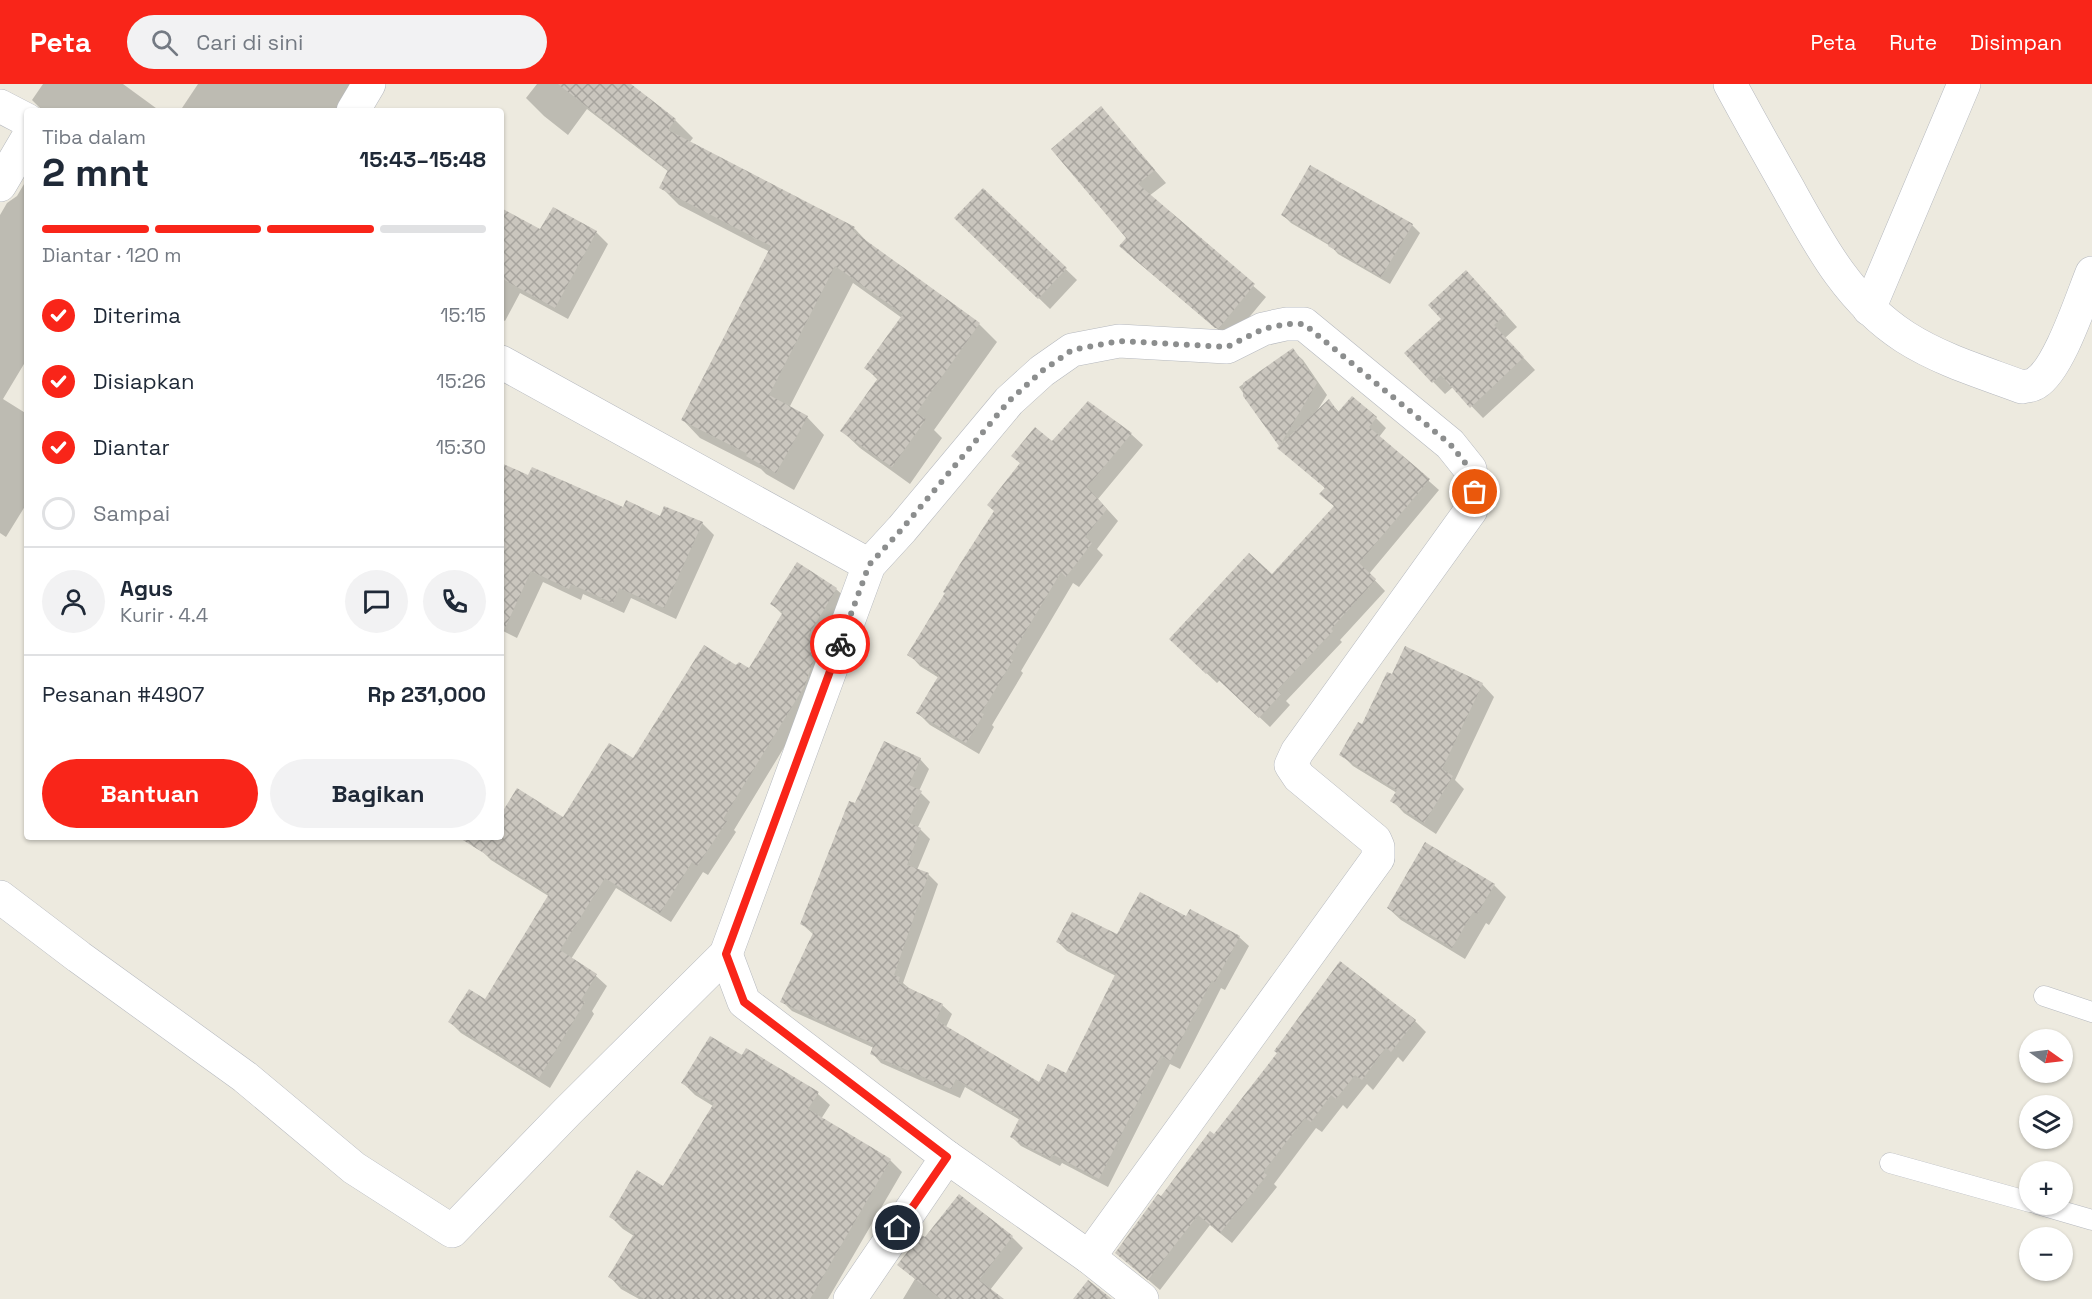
<!DOCTYPE html>
<html lang="id">
<meta charset="utf-8">
<style>
body{margin:0;font-family:"Space Grotesk",sans-serif;background:#f2f2f3;color:#1f2937;height:100vh;display:flex;flex-direction:column;font-size:22px;white-space:nowrap}
*{box-sizing:border-box;margin:0}
p{font-size:20px;color:#747a83}
.icon{flex:none;width:33px;height:33px;fill:none;stroke:currentColor;stroke-width:2;stroke-linecap:round;stroke-linejoin:round}
.map{position:relative;flex:1;overflow:hidden}
.sheet{position:absolute;left:24px;top:24px;width:480px;height:732px;display:flex;flex-direction:column;background:#fff;border-radius:6px;box-shadow:0 2px 4px #0004}
.sheet>*{flex:none}
.needle{width:39px;rotate:104deg}
.fabs{position:absolute;left:2019px;top:945px;display:grid;gap:12px}
.fabs a{display:grid;place-items:center;width:54px;height:54px;border-radius:50%;background:#fff;box-shadow:0 2px 4px #0004;font-size:30px}
.pin{position:absolute;display:grid;place-items:center;width:51px;height:51px;color:#fff;margin:-26px;border:3px solid #fff;border-radius:50%;box-shadow:0 2px 6px #0007}
.courier{position:absolute;display:grid;place-items:center;width:60px;height:60px;margin:-30px;border:4px solid #f92519;border-radius:50%;background:#fff;color:#222;box-shadow:0 2px 8px #0007}
.summary em{font-style:normal;font-weight:700}
.summary div{display:flex;flex-direction:column-reverse}
.summary{display:flex;align-items:center;justify-content:space-between;height:102px;padding:0 18px}
h1{font-size:39px;font-weight:700;line-height:45px}
.bar{display:grid;grid-template-columns:repeat(4,1fr);gap:9px 6px;align-content:center;height:72px;padding:0 18px}
.bar i{height:8px;border-radius:4px;background:#e0e1e3}
.bar .on{background:#f92519}
.bar p{grid-column:span 4}
.line{display:flex;align-items:center;gap:15px;padding:0 18px;border-top:2px solid #e0e1e3}
.line div{flex:1}
.round{display:grid;place-items:center;flex:none;width:63px;height:63px;border-radius:32px;background:#f2f2f3}
ol{padding:0 18px;list-style:none}
li{display:flex;align-items:center;gap:18px;height:66px}
li p{margin-inline-start:auto}
li .icon{padding:6px;border-radius:50%;background:#f92519;color:#fff;stroke-width:4}
li:last-child{color:#747a83}
li i{width:33px;height:33px;border:3px solid #e0e1e3;border-radius:50%}
.action{display:flex;gap:12px;margin-top:auto;padding:12px 18px}
.action a{flex:1;height:69px;border-radius:36px;background:#f92519;color:#fff;font-size:24px;font-weight:700;line-height:69px;text-align:center}
.action a+a{background:#f2f2f3;color:#1f2937}
header{display:flex;align-items:center;gap:36px;box-sizing:border-box;height:84px;padding:0 30px;background:#f92519;color:#fff}
header strong{font-size:28px}
nav{display:flex;gap:33px;margin-inline-start:auto;font-size:21px}
.search{width:420px;height:54px;background:#f2f2f3;display:flex;align-items:center;gap:15px;box-sizing:border-box;padding:0 21px;border-radius:33px;color:#747a83;font-size:22px}
.map>svg:first-child{display:block}
</style>
<header>
<strong>Peta</strong>
<div class="search"><svg class="icon" aria-label="search" viewBox="0 0 24 24"><circle cx="10" cy="10" r="6"/><path d="M15 15l6 6"/></svg>Cari di sini</div>
<nav><a>Peta</a><a>Rute</a><a>Disimpan</a></nav>
</header>
<div class="map">
<svg width="2092" height="1215" viewBox="0 0 2092 1215">
<defs>
<pattern id="building-cross-hatch" width="8" height="8" patternUnits="userSpaceOnUse" patternTransform="scale(1.5)"><rect width="8" height="8" fill="#cac6be"/><path d="M0 0l8 8M0 8l8-8" fill="none" stroke="#a7a49e"/></pattern>
</defs>
<rect width="100%" height="100%" fill="#edeadf"/>
<g fill="#0003">
<path d="M43,0H123L160,27H43L32,16Z"/>
<path d="M198,0H350L347,27H180Z"/>
<path d="M537,0H629L675,36L693,54L689,59L855,145L872,163L979,240L997,258L934,346L942,354L910,400L860,364L842,347L878,296L866,284L902,234L853,199L789,324L807,333L824,351L794,406L766,390L761,385L700,354L683,336L770,168L679,121L661,103L669,88L587,25L568,51L544,32L526,14Z"/>
<path d="M1101,24L1166,99L1149,112L1266,213L1231,255H1229L1133,174Z"/>
<path d="M27,95V275L3,315L27,330V419L6,453L0,449V131L7,119L17,112Z"/>
<path d="M983,106L1077,196L1050,225L957,134Z"/>
<path d="M501,126L541,147L596,148L608,160L568,235L520,209L505,237L501,235Z"/>
<path d="M1283,131L1412,141L1420,149L1390,200L1338,170L1332,163L1291,139Z"/>
<path d="M1478,200L1517,243L1505,254L1535,286L1483,334L1453,303L1445,310L1406,270Z"/>
<path d="M1292,266L1303,276L1327,311L1317,327L1329,317L1340,329L1376,334L1386,344L1379,353L1439,406L1369,490L1385,507L1340,556L1342,558L1286,617L1290,621L1270,643L1220,596L1217,599L1181,565L1272,492L1335,423L1321,410L1326,405L1281,363L1239,303Z"/>
<path d="M1131,350L1143,361L1098,415L1118,437L1097,465L1103,471L1079,503L1073,499L1021,587L1023,589L992,641L994,643L979,670L930,641L918,629L939,594L920,582L909,570L995,427L1021,380L1013,372L1053,359Z"/>
<path d="M501,380L529,393L624,425L661,434L702,439L714,451L676,535L631,514L624,529L583,510L581,516L543,498L517,554L501,546Z"/>
<path d="M836,505L847,515L819,561L830,571L814,614L734,746L736,748L708,791L703,788L671,838L616,804L571,875L596,892L607,902L592,927L594,930L550,1004L461,949L450,938L485,917L550,813L491,776L480,765L488,753H501V733L563,735L634,676L737,583L750,586L783,531L772,520Z"/>
<path d="M1482,600L1494,613L1455,696L1464,705L1436,750L1404,729L1392,716L1397,709L1353,682L1341,670L1363,642Z"/>
<path d="M920,675L929,685L919,707L930,718L918,743L930,755L917,786L928,790L938,800L903,899L909,904L942,921L952,930L946,943L1039,1000L1066,992L1116,892L1067,867L1058,858L1117,852L1186,834L1190,827L1239,853L1249,862L1225,906L1221,904L1180,985L1170,980L1108,1103L1062,1079L1060,1082L1021,1062L1012,1053L1020,1036L965,1003L960,1014L881,979L872,969L874,964L792,927L782,917L814,851L802,840L856,721Z"/>
<path d="M1494,801L1506,813L1489,841L1486,839L1465,875L1401,836L1388,824Z"/>
<path d="M1415,937L1426,948L1403,978L1398,973L1373,1006L1367,1000L1347,1025L1343,1021L1322,1048L1316,1044L1274,1100L1277,1103L1232,1159L1210,1141L1160,1206L1117,1169L1161,1114L1215,1052Z"/>
<path d="M742,973L818,1010L830,1021L821,1035L890,1076L902,1088L828,1215H639L621,1205L610,1193L634,1152L623,1145L611,1133L664,1104L713,1022L695,1011L683,999Z"/>
<path d="M960,1112L1012,1153L1023,1164L990,1206L1001,1215H903L915,1195L899,1181L925,1156Z"/>
</g>
<g fill="url(#building-cross-hatch)">
<path d="M558,0H631L676,35L668,46L855,143L853,147L980,239L916,329L926,335L892,383L840,347L878,294L864,284L903,230L835,182L769,311L808,332L776,389L746,372L748,370L681,336L771,162L659,104L668,86Z"/>
<path d="M1101,22L1155,86L1138,100L1255,200L1219,244H1215L1119,162L1126,154L1051,65Z"/>
<path d="M1310,81L1413,140L1381,193L1328,162L1329,160L1281,131Z"/>
<path d="M983,104L1067,184L1038,215L954,134Z"/>
<path d="M553,123L597,147L555,224L501,194V124L540,145Z"/>
<path d="M1466,186L1506,230L1494,241L1524,273L1470,324L1441,291L1432,299L1404,269L1441,235L1428,221Z"/>
<path d="M1293,264L1317,299L1280,361L1329,315L1338,328L1352,312L1377,333L1369,343L1430,395L1359,479L1376,495L1331,545L1333,547L1277,606L1281,610L1259,634L1209,587L1206,590L1169,555L1249,469L1272,490L1334,422L1319,410L1325,404L1277,364L1279,362L1243,312V299Z"/>
<path d="M1088,317L1132,349L1087,403L1107,425L1085,453L1092,459L1066,493L1061,488L1009,575L1013,576L981,629L984,630L966,659L916,629L939,591L907,571L945,509L943,508L960,480L994,427L987,421L1020,379L1011,372L1035,343L1052,357Z"/>
<path d="M501,379L528,391L532,383L623,423L626,416L660,432L664,422L703,438L664,524L619,504L613,519L571,500L569,505L531,487L501,553Z"/>
<path d="M797,478L837,504L808,552L820,559L804,603L723,735L727,737L697,782L692,778L660,829L605,794L560,866L597,890L581,916L585,918L539,994L448,938L469,905L485,915L549,810L458,753H501V730L517,704L563,733L609,659L633,674L704,561L736,581L739,578L749,584L783,528L770,520Z"/>
<path d="M1405,562L1483,599L1442,685L1453,692L1424,739L1390,717L1397,706L1339,671L1358,638L1362,640L1387,588L1392,590Z"/>
<path d="M884,657L921,674L909,701L922,707L907,738L921,744L907,781L929,789L894,891L900,893L898,899L943,920L936,936L1039,998L1048,980L1066,989L1116,889L1056,858L1072,828L1117,850L1140,808L1186,832L1190,825L1240,852L1215,898L1212,896L1170,977L1161,971L1099,1095L1052,1070L1050,1074L1010,1053L1020,1033L956,995L951,1005L870,970L874,960L780,918L814,847L800,840L849,717L855,719Z"/>
<path d="M1425,758L1495,800L1477,830L1473,828L1452,864L1387,824Z"/>
<path d="M1340,877L1416,936L1391,968L1386,963L1362,996L1355,991L1336,1015L1331,1011L1311,1038L1305,1034L1263,1088L1267,1091L1220,1149L1198,1131L1148,1196L1115,1169L1158,1110L1161,1112L1210,1047L1214,1050L1277,969L1274,967Z"/>
<path d="M710,952L742,971L746,964L819,1008L808,1025L891,1075L810,1215H644L608,1193L635,1148L609,1133L637,1086L663,1102L714,1019L681,999Z"/>
<path d="M959,1110L1013,1152L979,1196L1004,1215H941L897,1181L921,1151L925,1153Z"/>
<path d="M1088,1196L1112,1215H1073Z"/>
</g>
<g fill="none" stroke-linecap="round" stroke-linejoin="round">
<g stroke="#b5b8be" stroke-width="21">
<g id="lane">
<path d="M2044,912L2092,928"/>
<path d="M1890,1079L2030,1118"/>
<path d="M2037,1120L2092,1136"/>
</g>
</g>
<g stroke="#b5b8be" stroke-width="34">
<g id="street">
<path d="M1730,0C1749,35 1768,69 1788,104C1819,160 1849,217 1905,253C1941,276 1982,288 2022,303C2026,302 2032,302 2036,299C2059,285 2081,216 2092,189"/>
<path d="M0,22L27,36"/>
<path d="M353,27L369,0"/>
<path d="M0,101L27,55"/>
<path d="M1869,225L1964,0"/>
<path d="M501,278L869,481"/>
<path d="M0,813L79,873L245,993L354,1084L452,1147L567,1028L726,870L869,481L902,445L1009,317L1042,287L1072,266L1119,257L1227,263L1263,245L1286,240H1304L1450,360L1470,385L1475,408L1471,426L1297,668L1291,681L1299,693L1375,756L1378,763V774L1089,1173"/>
<path d="M726,870L744,918L947,1073L1089,1173L1142,1215"/>
<path d="M850,1215L947,1073"/>
</g>
</g>
<use href="#lane" stroke="#fff" stroke-width="20"/>
<use href="#street" stroke="#fff" stroke-width="33"/>
</g>
<g fill="none" stroke-linecap="round" stroke-linejoin="round">
<path stroke="#8c8e8e" stroke-width="6" stroke-dasharray="0 10.8" d="M840,560L869,481L902,445L1009,317L1042,287L1072,266L1119,257L1227,263L1263,245L1286,240H1304L1450,360L1470,385L1475,408"/>
<path stroke="#f92519" stroke-width="8" d="M840,560L726,870L744,918L947,1073L898,1144"/>
</g>
</svg>
<div class="fabs">
<a><svg class="needle" viewBox="-14 -14 28 28"><path d="M0-13l5 13h-10z" fill="#e53935"/><path d="M0 13l5-13h-10z" fill="#747a83"/></svg></a>
<a><svg class="icon" aria-label="layers" viewBox="0 0 24 24"><path d="M12 4l9 5-9 5-9-5zM3 14l9 5 9-5"/></svg></a>
<a>+</a>
<a>−</a>
</div>
<div class="pin" style="left:1475px;top:408px;background:#ea580c"><svg class="icon" aria-label="bag" viewBox="0 0 24 24"><path d="M5 8h14l-1 12H6zM9 8a3 3 0 0 1 6 0"/></svg></div>
<div class="pin" style="left:898px;top:1144px;background:#1f2937"><svg class="icon" aria-label="home" viewBox="0 0 24 24"><path d="M3 11l9-7 9 7M6 9v11h12V9"/></svg></div>
<div class="courier" style="left:840px;top:560px"><svg class="icon" aria-label="bike" viewBox="0 0 24 24"><circle cx="6" cy="16" r="4"/><circle cx="18" cy="16" r="4"/><path d="M6 16l4-8h5l3 8M10 8l3 8H6M13 5h3"/></svg></div>
<section class="sheet">
<div class="summary"><div><h1>2 mnt</h1><p>Tiba dalam</p></div><em>15:43–15:48</em></div>
<div class="bar"><i class="on"></i><i class="on"></i><i class="on"></i><i></i><p>Diantar · 120 m</p></div>
<ol>
<li><svg class="icon" aria-label="check" viewBox="0 0 24 24"><path d="M5 12l5 5 9-10"/></svg>Diterima<p>15:15</p></li>
<li><svg class="icon" aria-label="check" viewBox="0 0 24 24"><path d="M5 12l5 5 9-10"/></svg>Disiapkan<p>15:26</p></li>
<li><svg class="icon" aria-label="check" viewBox="0 0 24 24"><path d="M5 12l5 5 9-10"/></svg>Diantar<p>15:30</p></li>
<li><i></i>Sampai</li>
</ol>
<div class="line" style="height:108px"><a class="round"><svg class="icon" aria-label="person" viewBox="0 0 24 24"><circle cx="12" cy="8" r="4"/><path d="M4 21q1-7 8-7t8 7"/></svg></a><div><b>Agus</b><p>Kurir · 4.4</p></div><a class="round"><svg class="icon" aria-label="chat" viewBox="0 0 24 24"><path d="M4 5h16v11H9l-5 4z"/></svg></a><a class="round"><svg class="icon" aria-label="phone" viewBox="0 0 24 24"><path d="M5 4h4l2 5-3 2q2 4 5 5l2-3 5 2v4C11 20 4 13 5 4z"/></svg></a></div>
<div class="line" style="height:78px"><div>Pesanan #4907</div><b>Rp 231,000</b></div>
<div class="action"><a>Bantuan</a><a>Bagikan</a></div>
</section>
</div>
